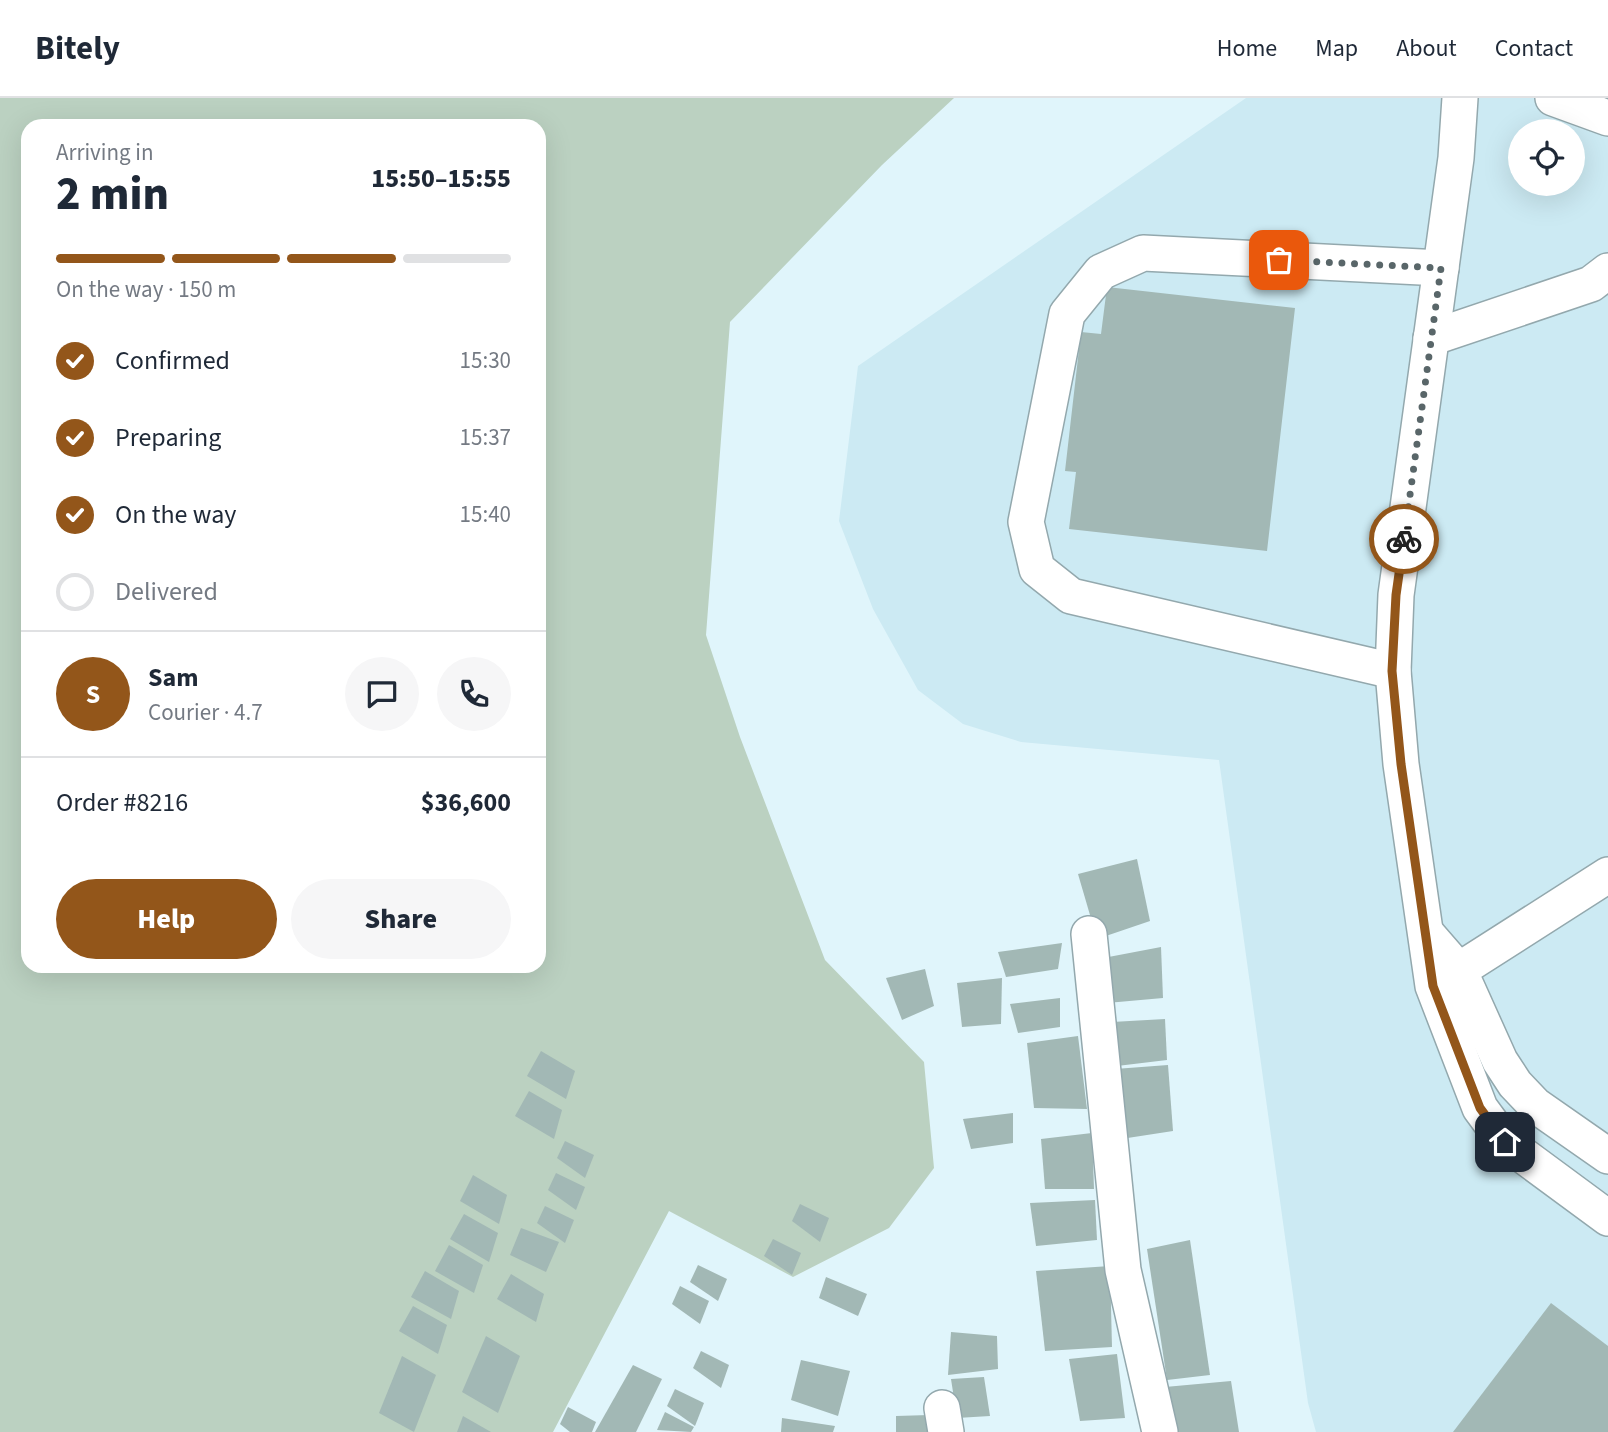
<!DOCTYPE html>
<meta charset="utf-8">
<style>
body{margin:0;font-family:"Source Sans 3",sans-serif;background:#f6f6f7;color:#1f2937;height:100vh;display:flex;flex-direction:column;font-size:26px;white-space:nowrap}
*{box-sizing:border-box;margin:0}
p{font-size:23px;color:#747a83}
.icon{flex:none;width:38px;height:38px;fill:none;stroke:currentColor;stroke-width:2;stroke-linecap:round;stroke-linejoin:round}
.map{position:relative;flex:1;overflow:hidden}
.sheet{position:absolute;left:21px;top:21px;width:525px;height:854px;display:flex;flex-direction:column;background:#fff;border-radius:21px;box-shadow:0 7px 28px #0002}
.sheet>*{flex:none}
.fabs{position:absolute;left:1508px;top:21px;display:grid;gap:14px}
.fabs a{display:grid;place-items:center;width:77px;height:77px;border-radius:50%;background:#fff;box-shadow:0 7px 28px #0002;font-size:35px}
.pin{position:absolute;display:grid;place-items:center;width:60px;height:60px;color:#fff;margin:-30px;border-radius:14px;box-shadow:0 4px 10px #0006}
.courier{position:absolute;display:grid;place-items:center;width:70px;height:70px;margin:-35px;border:5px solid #93561a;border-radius:50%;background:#fff;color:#222;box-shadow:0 2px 9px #0007}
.overview em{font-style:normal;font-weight:800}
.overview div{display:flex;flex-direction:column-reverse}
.overview{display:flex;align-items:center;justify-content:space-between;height:119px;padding:0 35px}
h1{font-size:46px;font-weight:800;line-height:52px}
.bar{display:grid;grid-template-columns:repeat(4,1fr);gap:10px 7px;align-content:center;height:84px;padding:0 35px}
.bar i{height:9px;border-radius:5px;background:#e0e1e3}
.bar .selected{background:#93561a}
.bar p{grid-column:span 4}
.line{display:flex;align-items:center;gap:18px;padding:0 35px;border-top:2px solid #e0e1e3}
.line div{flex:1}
.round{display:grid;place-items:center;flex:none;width:74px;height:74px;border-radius:37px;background:#f6f6f7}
ol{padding:0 35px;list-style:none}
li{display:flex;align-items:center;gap:21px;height:77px}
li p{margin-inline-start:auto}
li .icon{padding:7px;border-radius:50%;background:#93561a;color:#fff;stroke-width:4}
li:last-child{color:#747a83}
li i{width:38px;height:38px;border:4px solid #e0e1e3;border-radius:50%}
.cta{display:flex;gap:14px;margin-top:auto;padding:14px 35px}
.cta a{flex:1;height:80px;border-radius:42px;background:#93561a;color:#fff;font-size:28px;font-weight:800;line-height:80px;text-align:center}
.cta a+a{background:#f6f6f7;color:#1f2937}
header{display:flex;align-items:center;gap:42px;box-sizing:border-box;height:98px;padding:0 35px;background:#fff;border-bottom:2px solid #e0e1e3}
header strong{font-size:33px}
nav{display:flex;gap:38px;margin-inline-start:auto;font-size:24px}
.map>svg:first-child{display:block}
</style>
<header>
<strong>Bitely</strong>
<nav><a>Home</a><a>Map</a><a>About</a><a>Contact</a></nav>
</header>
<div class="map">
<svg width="1608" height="1334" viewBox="0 0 1608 1334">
<rect width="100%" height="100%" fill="#e0f5fb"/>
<path fill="#cceaf3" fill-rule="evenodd" d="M1246,0H1608V1334H1316L1308,1305L1219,662L1021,644L963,626L918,592L873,511L839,423L858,268ZM1521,33H1573V86H1521Z"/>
<path fill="#bbd1c1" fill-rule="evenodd" d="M0,0H954L882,67L730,224L706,537L740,639L825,862L924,964L934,1070L889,1130L793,1179L669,1113L553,1334H0ZM28,28H539V868H28Z"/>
<g fill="#a2b8b5">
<path d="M1107,189L1295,210L1267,453L1069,431L1076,374L1065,373L1081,234L1101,236Z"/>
<path d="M1137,761L1150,823L1097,841L1078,776Z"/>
<path d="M1062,845L1058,871L1006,879L998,854Z"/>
<path d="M1161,849L1163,900L1107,905L1098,861Z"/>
<path d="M925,871L934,908L902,922L886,880Z"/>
<path d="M1002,880L1001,926L962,929L957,885Z"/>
<path d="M1060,900V929L1018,935L1010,906Z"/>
<path d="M1165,921L1167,962L1117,968L1112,924Z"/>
<path d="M1078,938L1087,1011L1034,1010L1027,945Z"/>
<path d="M541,953L575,973L566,1001L527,978Z"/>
<path d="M1168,967L1173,1033L1121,1041L1115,971Z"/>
<path d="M529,993L562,1012L554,1041L515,1018Z"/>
<path d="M1013,1015V1045L971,1051L963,1021Z"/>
<path d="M1092,1035L1094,1091H1045L1041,1041Z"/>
<path d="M565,1043L594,1057L585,1080L557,1060Z"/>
<path d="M556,1075L585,1089L576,1112L548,1092Z"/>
<path d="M473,1077L507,1097L499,1126L460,1103Z"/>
<path d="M1095,1102L1097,1142L1036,1148L1030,1105Z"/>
<path d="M800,1106L829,1120L820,1144L792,1123Z"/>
<path d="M545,1108L574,1122L565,1145L537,1125Z"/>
<path d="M464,1116L498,1135L489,1164L450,1141Z"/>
<path d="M521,1130L559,1144L546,1174L510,1157Z"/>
<path d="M773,1141L801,1155L792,1177L764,1158Z"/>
<path d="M1190,1142L1210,1277L1167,1282L1147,1151Z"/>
<path d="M449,1147L483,1167L474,1195L435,1173Z"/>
<path d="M698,1167L727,1181L718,1203L690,1184Z"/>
<path d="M1110,1168L1112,1249L1045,1253L1036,1173Z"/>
<path d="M425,1173L459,1193L451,1221L411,1199Z"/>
<path d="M511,1176L544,1196L536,1224L497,1201Z"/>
<path d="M826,1179L867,1196L858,1218L819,1200Z"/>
<path d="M680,1188L709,1203L700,1226L672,1206Z"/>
<path d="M1551,1205L1608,1248V1334H1453Z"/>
<path d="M413,1208L447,1227L438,1256L399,1233Z"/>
<path d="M951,1234L997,1238L998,1271L948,1277Z"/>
<path d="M486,1238L520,1258L498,1315L462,1294Z"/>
<path d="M701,1253L729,1267L721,1290L693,1270Z"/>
<path d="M1117,1256L1125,1320L1080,1323L1069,1261Z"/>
<path d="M402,1258L436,1277L414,1334L379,1315Z"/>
<path d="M801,1262L850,1273L838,1318L791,1302Z"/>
<path d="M633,1267L662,1281L636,1334H595Z"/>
<path d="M984,1279L990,1318L957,1320L951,1281Z"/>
<path d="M1231,1283L1239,1334H1174L1165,1289Z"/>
<path d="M675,1291L704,1305L695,1328L667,1308Z"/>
<path d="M568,1309L596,1324L592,1334H570L560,1326Z"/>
<path d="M665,1314L694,1329L691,1334L657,1332Z"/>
<path d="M929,1317L930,1334H896V1318Z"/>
<path d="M463,1318L491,1334H457Z"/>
<path d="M782,1320L835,1328L833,1334H781Z"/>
</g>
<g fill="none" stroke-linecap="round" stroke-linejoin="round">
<g stroke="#93a8ad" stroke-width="38">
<g id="minor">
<path d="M1460,0L1456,60L1396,497L1393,573L1401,666L1433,888L1480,1010L1505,1044L1608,1120"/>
<path d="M1553,0L1608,20"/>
<path d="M1431,240L1591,186L1608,173"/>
<path d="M1393,573L1071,498L1037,471L1026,424L1067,216L1101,174L1143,155L1441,170"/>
<path d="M1089,836L1123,1172L1160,1334"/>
<path d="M1427,836L1460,874L1500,963L1515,986L1535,1007L1608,1058"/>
<path d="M1439,885L1608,777"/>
<path d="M942,1310L946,1334"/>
</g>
</g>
<use href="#minor" stroke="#fff" stroke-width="35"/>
</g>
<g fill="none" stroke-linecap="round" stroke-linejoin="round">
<path stroke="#596669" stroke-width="7" stroke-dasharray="0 12.6" d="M1279,162L1441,170L1404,441"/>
<path stroke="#93561a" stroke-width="9" d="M1404,441L1396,497L1392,573L1401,666L1433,888L1480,1010L1505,1044"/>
</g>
</svg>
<div class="fabs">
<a><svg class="icon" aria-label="locate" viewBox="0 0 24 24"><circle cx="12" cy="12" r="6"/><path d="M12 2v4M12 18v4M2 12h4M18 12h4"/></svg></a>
</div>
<div class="pin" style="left:1279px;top:162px;background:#ea580c"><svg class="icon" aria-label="bag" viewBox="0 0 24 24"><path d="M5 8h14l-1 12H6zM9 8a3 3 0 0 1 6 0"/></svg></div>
<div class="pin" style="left:1505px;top:1044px;background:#1f2937"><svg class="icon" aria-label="home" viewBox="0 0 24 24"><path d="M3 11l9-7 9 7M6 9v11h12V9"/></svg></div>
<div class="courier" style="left:1404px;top:441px"><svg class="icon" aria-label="bike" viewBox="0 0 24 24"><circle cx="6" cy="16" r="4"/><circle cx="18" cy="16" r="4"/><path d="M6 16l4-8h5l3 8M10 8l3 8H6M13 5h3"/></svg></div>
<section class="sheet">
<div class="overview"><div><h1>2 min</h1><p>Arriving in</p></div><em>15:50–15:55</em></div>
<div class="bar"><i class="selected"></i><i class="selected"></i><i class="selected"></i><i></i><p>On the way · 150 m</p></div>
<ol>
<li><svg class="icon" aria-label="check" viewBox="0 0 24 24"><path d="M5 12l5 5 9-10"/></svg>Confirmed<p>15:30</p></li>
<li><svg class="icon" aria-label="check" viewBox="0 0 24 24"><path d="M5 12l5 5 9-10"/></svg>Preparing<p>15:37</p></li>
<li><svg class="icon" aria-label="check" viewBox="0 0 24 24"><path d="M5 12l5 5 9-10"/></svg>On the way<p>15:40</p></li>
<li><i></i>Delivered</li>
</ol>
<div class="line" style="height:126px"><b class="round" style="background:#93561a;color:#fff">S</b><div><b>Sam</b><p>Courier · 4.7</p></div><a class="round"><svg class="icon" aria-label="chat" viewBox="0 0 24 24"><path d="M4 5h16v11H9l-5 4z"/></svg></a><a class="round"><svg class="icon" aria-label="phone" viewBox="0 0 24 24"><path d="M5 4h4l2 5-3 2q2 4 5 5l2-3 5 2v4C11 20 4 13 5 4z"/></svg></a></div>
<div class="line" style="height:91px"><div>Order #8216</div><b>$36,600</b></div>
<div class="cta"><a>Help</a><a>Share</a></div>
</section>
</div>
